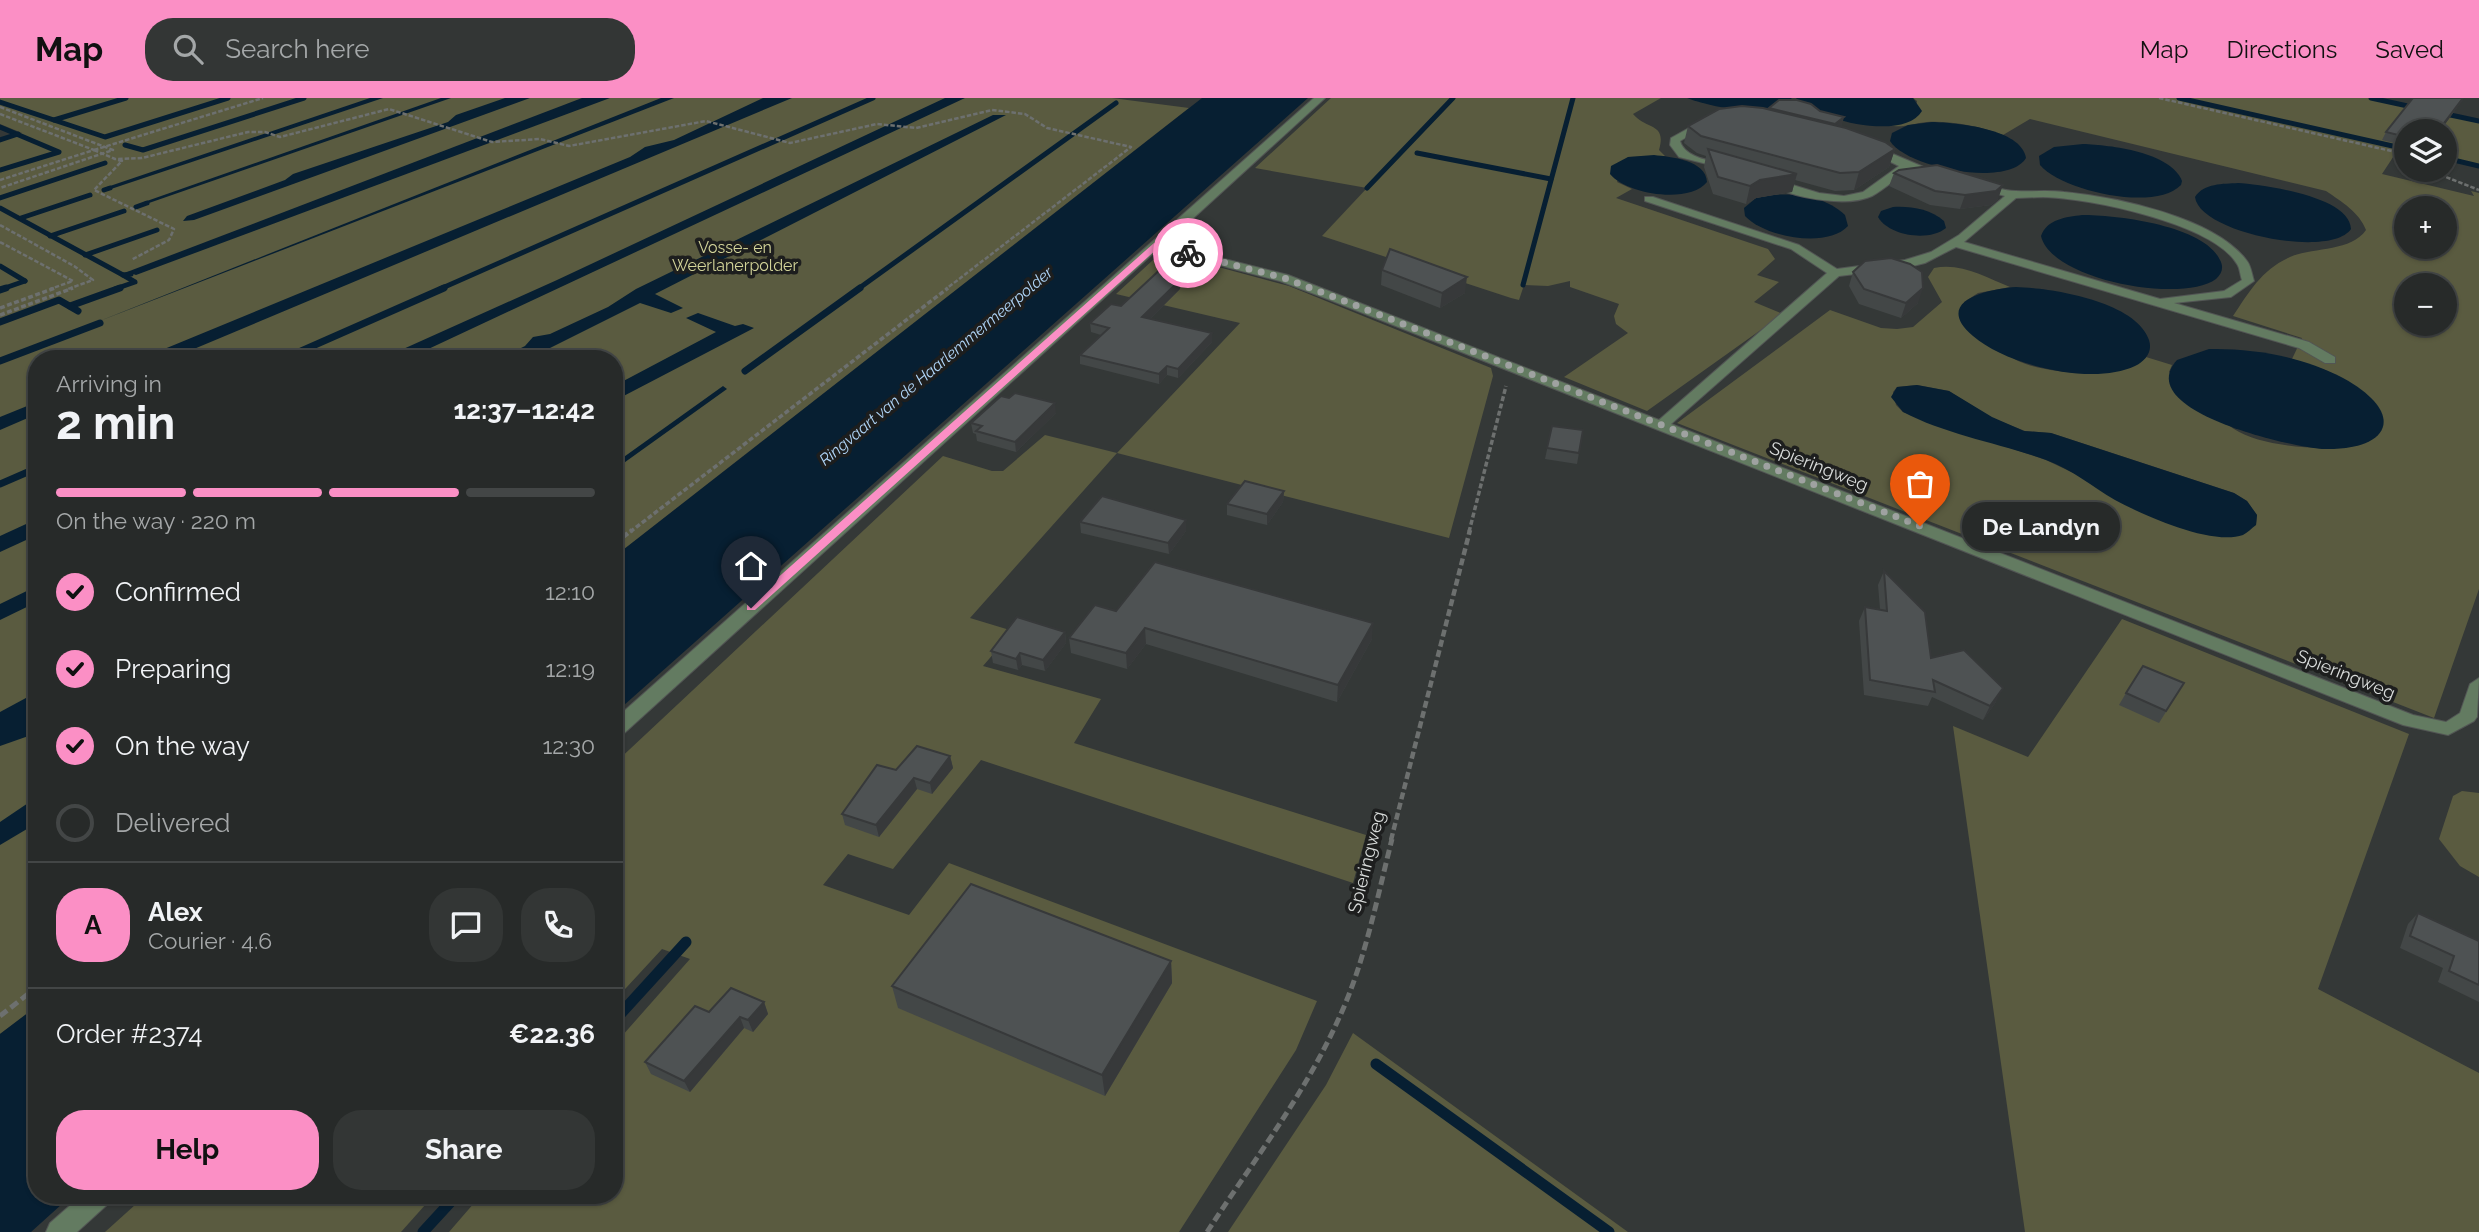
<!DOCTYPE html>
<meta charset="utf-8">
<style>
body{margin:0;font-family:Raleway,sans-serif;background:#333635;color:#f1f3f6;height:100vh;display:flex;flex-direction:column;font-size:26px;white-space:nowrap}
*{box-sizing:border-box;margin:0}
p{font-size:23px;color:#a4a7a8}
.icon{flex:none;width:38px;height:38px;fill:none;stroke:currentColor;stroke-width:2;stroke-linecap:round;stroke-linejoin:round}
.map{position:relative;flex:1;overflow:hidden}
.side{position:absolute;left:28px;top:252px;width:595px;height:854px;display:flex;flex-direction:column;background:#272a29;border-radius:28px;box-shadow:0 2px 5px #0004,0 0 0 2px #434646}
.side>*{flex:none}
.tools{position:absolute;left:2394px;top:21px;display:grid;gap:14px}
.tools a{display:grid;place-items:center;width:63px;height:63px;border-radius:50%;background:#272a29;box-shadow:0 2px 5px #0004,0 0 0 2px #434646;font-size:35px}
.pin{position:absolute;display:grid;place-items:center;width:60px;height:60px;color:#fff;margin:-72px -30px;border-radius:50% 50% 50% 0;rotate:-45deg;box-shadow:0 0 7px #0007}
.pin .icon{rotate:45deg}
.courier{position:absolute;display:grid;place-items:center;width:70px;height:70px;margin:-35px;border:5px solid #fb8fc5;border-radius:50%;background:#fff;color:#222;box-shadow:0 2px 9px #0007}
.bubble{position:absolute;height:49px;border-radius:24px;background:#272a29;box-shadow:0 2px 5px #0004,0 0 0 2px #434646;font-size:23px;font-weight:700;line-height:49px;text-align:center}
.headline em{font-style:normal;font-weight:700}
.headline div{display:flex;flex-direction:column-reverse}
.headline{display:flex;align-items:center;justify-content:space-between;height:119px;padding:0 28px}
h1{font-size:46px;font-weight:700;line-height:52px}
.bar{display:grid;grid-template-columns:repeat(4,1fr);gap:10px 7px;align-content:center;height:84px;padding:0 28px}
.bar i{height:9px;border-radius:5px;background:#434646}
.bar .active{background:#fb8fc5}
.bar p{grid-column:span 4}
.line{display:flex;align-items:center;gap:18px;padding:0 28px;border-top:2px solid #434646}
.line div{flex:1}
.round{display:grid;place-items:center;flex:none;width:74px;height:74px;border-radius:28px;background:#333635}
ol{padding:0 28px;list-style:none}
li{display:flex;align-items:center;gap:21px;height:77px}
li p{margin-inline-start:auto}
li .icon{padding:7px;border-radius:50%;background:#fb8fc5;color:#111;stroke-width:4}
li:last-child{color:#a4a7a8}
li i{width:38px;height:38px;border:4px solid #434646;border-radius:50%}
.action{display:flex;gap:14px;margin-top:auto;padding:14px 28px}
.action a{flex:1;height:80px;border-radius:28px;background:#fb8fc5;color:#111;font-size:28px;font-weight:700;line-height:80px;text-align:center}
.action a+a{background:#333635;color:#f1f3f6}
header{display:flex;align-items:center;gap:42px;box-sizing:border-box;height:98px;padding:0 35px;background:#fb8fc5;color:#111}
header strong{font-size:33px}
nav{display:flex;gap:38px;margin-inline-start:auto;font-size:24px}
.search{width:490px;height:63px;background:#333635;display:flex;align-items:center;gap:18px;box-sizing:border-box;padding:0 24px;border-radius:28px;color:#a4a7a8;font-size:26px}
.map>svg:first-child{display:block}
</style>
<header>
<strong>Map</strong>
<div class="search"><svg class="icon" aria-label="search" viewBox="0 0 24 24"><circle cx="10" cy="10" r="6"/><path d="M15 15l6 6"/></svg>Search here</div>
<nav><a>Map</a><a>Directions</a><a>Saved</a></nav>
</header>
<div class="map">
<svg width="2479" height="1134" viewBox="0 0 2479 1134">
<rect width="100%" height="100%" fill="#343837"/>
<g fill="#5a5b40" fill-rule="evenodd">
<path d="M0,0H1112L1189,10L614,459V261H37V908L0,936V42L22,35L0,26Z"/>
<path d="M1331,0H1661L1633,16C1646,32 1667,24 1659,52L1665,58L1628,59L1617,84L1632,91L1616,100L1768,151L1775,161L1757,177L1779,184L1754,204L1783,216L1647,313L1564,279L1628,235L1616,226L1614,218L1619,206L1570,189V183L1548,188L1524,187L1519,202L1511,200L1322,138L1367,90L1255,70Z"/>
<path d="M1913,0H2370L2479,23V68L2445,60V33H2406V51L2399,50L2382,76L2474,98L2471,93L2479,95V491L2434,620L1677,325L1830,212L1881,230L1897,231L1913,229L1942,204L1928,179L1934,170C1960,164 1986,179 2010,189L1978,195L1964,204C1978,221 1993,244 2010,258C2033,277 2126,283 2146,259L2172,267L2169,274C2190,293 2210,316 2234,331C2263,350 2327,353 2360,347L2368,298L2328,273L2292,261L2302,240L2233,218C2249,194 2262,171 2290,159C2313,149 2351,154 2366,132C2359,114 2342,104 2326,93L2030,21L2003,37C1978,28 1953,23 1927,24C1913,25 1902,31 1889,27L1914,21L1917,3ZM2406,110H2445V149H2406ZM2406,187H2445V226H2406ZM1917,287L1949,293L1992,320L2025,333L2051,335L2234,395L2247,403L2257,417L2256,427L2192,433L2135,411L2113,400L2090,383L2046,362L1903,314L1896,307L1893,294L1897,289Z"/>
<path d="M1165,160H1185L1289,188L1491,270L1493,278L1449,440L1117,355L970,520L1013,533L983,568L1101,601L1074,645L1366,737L1353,785L981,662L893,771L848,756L823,787L909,817L949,765L1317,903L1296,952L1179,1134H449L481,1097H614V947L690,861L662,851L614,903V666L943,358L992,373H1003L1045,337L1117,355L1240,225L1116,196L1153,162Z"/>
<path d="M2122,521L2409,636L2318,891L2479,975V1134H2025L1953,628L2028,659Z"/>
<path d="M2462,693L2479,695V779L2460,768L2439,741L2453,698Z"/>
<path d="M1353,935L1628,1134H1228L1326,987Z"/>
<path d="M146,1097H434L401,1134H105Z"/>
</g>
<g fill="#071f32">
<path d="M370,0H383L111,91L107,89Z"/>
<path d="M441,0H451L149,105L144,104Z"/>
<path d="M505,0H530L194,122L183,123L187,118L285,82L293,76L448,24L456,17Z"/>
<path d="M582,0H610L136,177L127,174Z"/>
<path d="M661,0H674L97,224Z"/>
<path d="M763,0H792L170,261H140L630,59L645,49L674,42Z"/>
<path d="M945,0H965L407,261H381L557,182Z"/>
<path d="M1202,0H1308L614,616V459Z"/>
<path d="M1687,0H1792C1770,21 1713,10 1687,0Z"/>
<path d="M1796,0H1913L1922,13C1904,44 1815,22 1796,0Z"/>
<path d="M993,17H1006L655,196L683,210L671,215L640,205L528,261H499L525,248L533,239L550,236L608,209L636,191Z"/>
<path d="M1932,24C1956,25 2021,30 2026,60C2008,90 1907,70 1890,43L1892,35L1908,27Z"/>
<path d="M2083,46C2110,47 2171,54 2182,83L2181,87C2155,114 2062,93 2040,67L2039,58L2054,49Z"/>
<path d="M1654,57C1671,59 1706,62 1707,84C1690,106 1627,97 1610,76L1611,68L1628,59Z"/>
<path d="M2238,85C2264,87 2350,98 2351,131C2331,161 2199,135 2195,99C2204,85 2223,86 2238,85Z"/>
<path d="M1772,97C1797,95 1826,99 1845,117L1848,128C1827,151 1764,139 1745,118L1744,110L1756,100Z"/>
<path d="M1893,109C1911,108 1930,111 1944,123L1946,130C1929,144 1889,138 1878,119L1881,113Z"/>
<path d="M2082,117C2116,117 2204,127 2220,162C2224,169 2222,176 2216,181C2182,206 2051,182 2041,138C2047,121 2066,119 2082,117Z"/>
<path d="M2016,189C2050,190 2136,203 2149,242C2153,254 2145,263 2135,268C2093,288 2008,268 1973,238C1932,203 1988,191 2016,189Z"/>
<path d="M698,215L735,228L743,226L754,230L614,303V288L716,234L686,220Z"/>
<path d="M2209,251C2255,250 2302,259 2343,280C2407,315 2392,353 2322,351C2292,349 2131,313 2177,262Z"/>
<path d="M1917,287L1949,293L1992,319L2024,333L2051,335L2234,395L2247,403L2257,417L2256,427C2252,430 2247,435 2243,437C2211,448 2143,417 2115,402C2091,388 2073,372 2046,362C1999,345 1947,337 1903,314L1891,299L1897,289Z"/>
<path d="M723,288L727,291L614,372V366Z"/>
<path d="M37,304V316L0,332V319Z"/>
<path d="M37,421V437L0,454V438Z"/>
<path d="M37,488V504L0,522V506Z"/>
<path d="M37,594V635L0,648V614Z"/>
<path d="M37,699V725L0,747V724Z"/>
<path d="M37,908V1097H72L31,1134H0V936Z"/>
</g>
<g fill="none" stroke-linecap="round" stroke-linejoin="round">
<g stroke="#071f32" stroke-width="5">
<path d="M2179,0L2406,51"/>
<path d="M2371,0L2417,10"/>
<path d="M0,4L105,39L228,0"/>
<path d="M2441,15L2479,23"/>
<path d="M54,22L126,0"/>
<path d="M0,29L59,54L0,72"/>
<path d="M0,42L18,36"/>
<path d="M125,47L143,52L304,0"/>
<path d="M1417,55L1551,81"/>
<path d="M2445,60L2479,68"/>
<path d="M1367,90L1453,0"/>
<path d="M104,92L110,90"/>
<path d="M0,100L105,65"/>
<path d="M136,109L147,105"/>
<path d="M0,110L123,177"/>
<path d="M21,120L90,97"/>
<path d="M50,138L124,113"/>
<path d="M85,157L157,132"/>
<path d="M0,168L25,183"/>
<path d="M1523,187L1573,0"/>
<path d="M2,191L25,183"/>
<path d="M115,191L135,184L123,177L131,176"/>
<path d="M440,191L873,0"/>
<path d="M858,191L1116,5"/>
</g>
<g stroke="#071f32" stroke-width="7">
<path d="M0,192L6,190"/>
<path d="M70,208L120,190"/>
<path d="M0,224L59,202L78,213"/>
<path d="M283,261L444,190"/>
<path d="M0,263L100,225"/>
<path d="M745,273L860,190"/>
<path d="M0,386L37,370"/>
</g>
<g stroke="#071f32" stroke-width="11">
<path d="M614,923L686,844"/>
<path d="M1376,966L1609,1134"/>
<path d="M423,1134L457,1097"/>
</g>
<g stroke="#525554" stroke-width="2">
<g id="minor">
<path d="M1314,0H1325L1165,146L1288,177L1659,322L1827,175L1791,151L1645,103V99H1653L1799,147L1837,171L1905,162L1931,154L1959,137L2005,98L1975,90V86L1979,85C1991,88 2004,93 2016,93C2032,94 2048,92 2064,94C2115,99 2215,119 2247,163C2251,168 2252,177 2254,183L2231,199L2174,205L2309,244L2335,259V265H2325L2299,250L1956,149L1925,165L1905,170L1839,178L1671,326L2413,617L2446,624L2460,615L2470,586L2479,580L2477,619L2474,623L2448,637L2403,627L1325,200L1280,183L1158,151L621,638L614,639V622ZM2043,99C2088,100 2213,125 2237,166C2240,170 2240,177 2242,182L2224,193L2160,201L1964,144L2016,100Z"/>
<path d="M1707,20L1711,21V25L1680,43C1685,61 1714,63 1731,68V72L1679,59L1670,47L1671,40Z"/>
<path d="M1866,48H1874L1940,76L1935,79L1908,72C1896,80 1885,91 1872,98C1846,110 1787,100 1765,83L1770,80L1819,95L1844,98L1863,94L1899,68L1866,52Z"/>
<path d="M82,1097H112L109,1105L77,1134H46L50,1125Z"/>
</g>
</g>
<g stroke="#6d706f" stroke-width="2.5" stroke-dasharray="4.5 2" stroke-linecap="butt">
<path d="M2159,0L2400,55L2406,59"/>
<path d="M0,9L113,52L0,90"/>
<path d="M0,16L94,52L0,82"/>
<path d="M94,52L115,61L142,60L248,34H265L280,39L389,11L492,44L540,41L569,48L706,23L790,45L877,26L916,30L992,12L1025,16L1047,30L1131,49L946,191"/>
<path d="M94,52L263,0"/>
<path d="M118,62L122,63L94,92L174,131L169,142L131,162"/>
<path d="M2428,72L2479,92"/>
<path d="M0,127L74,168L93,182L68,191"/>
<path d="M0,144L73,183L50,191"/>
</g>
<g stroke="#6d706f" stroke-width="3.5" stroke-dasharray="5 2.5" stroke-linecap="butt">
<path d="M0,210L55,190"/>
<path d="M0,217L73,190"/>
<path d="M630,434L948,190"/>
<path d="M1469,434L1506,288"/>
</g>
<g stroke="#6d706f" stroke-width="4.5" stroke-dasharray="7 3.5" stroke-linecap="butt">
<path d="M614,446L632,432"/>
<path d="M1391,742L1470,432"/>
</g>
<g stroke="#6d706f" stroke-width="5" stroke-dasharray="9 4.5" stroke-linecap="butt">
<path d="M0,918L37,889"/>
<path d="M1207,1134C1252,1065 1305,996 1339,920C1365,864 1377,800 1392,741"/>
</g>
<use href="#minor" fill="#637b61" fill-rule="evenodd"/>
</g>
<g fill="#434747">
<path d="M2464,0L2440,33H2406V48L2382,42L2386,34Z"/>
<path d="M1769,10L1820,13L1842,27L1840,28L1895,51L1889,69L1854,92L1835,93L1795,82L1792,94L1756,100L1746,106L1713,96L1704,69L1706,58L1697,55L1684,45L1688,28L1769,12Z"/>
<path d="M1894,75L1998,101L1991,107L1960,111L1930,107L1889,88Z"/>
<path d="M1382,172L1465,195L1440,210L1381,187Z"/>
<path d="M1853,174L1918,205L1901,220L1859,206L1849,188Z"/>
<path d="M1180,191L1150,221L1212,235V244L1178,280L1167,277L1159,286L1080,266V257L1101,237L1091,234L1090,225L1121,208Z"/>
<path d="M1056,315L1016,354L977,343L976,336L973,335L971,325Z"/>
<path d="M1552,328L1583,332L1577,366L1545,361Z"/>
<path d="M1284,393L1283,404L1267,427L1227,417V406Z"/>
<path d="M1080,424L1186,433L1169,456L1081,435Z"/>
<path d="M1884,473L1931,560L1996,604L1983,622L1932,599L1928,608L1864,597L1859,523L1865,509L1880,511L1878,487Z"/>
<path d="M1116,513L1372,541L1337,604L1146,546L1127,571L1071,555L1069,540Z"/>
<path d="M1065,534L1066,545L1045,573L1022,567L1018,572L993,565L991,553Z"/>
<path d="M2184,585L2159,625L2119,607L2126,595Z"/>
<path d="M950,658L953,670L932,696L917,691L879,739L845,727L842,716L896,672Z"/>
<path d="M2418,815L2479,843V904L2438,884L2443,870L2400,850L2408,826Z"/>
<path d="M1171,863L1172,885L1105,998L898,910L892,888Z"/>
<path d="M764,904L768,916L753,934L744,930L690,994L651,976L645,964Z"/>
</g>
<g fill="#37393a">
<path d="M2463,0H2464L2440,33H2438Z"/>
<path d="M1844,19L1842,27L1833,33L1835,26Z"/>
<path d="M1895,51L1889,69L1854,92L1859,74Z"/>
<path d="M1797,76L1792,94L1756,100L1746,106L1750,88L1760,82Z"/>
<path d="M2003,87L1998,101L1991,107L1960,111L1965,97Z"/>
<path d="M1467,179L1465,195L1440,210L1442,195Z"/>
<path d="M1180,182V191L1143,228L1142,219Z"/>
<path d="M1923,190L1918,205L1901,220L1906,205Z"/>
<path d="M1212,235V244L1178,280V271Z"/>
<path d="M1167,268V277L1159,286V276Z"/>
<path d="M1055,305L1056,315L1016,354L1015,344Z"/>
<path d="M1284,393L1283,404L1267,427V416Z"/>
<path d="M1186,422V433L1169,456L1168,445Z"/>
<path d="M1373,525L1372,541L1337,604L1338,587Z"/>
<path d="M1145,530L1146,546L1127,571L1126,555Z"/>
<path d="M1065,534L1066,545L1045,573L1043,562Z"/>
<path d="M1020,555L1022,567L1018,572L1016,561Z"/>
<path d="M2003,590L1996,604L1983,622L1990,608Z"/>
<path d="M950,658L953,670L932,696L930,685Z"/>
<path d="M914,680L917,691L879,739L876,727Z"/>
<path d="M1171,863L1172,885L1105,998L1102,977Z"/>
<path d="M764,904L768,916L753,934L748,922Z"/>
<path d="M740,919L744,930L690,994L684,983Z"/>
</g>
<g fill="#4e5253" stroke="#37393a" stroke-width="2">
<path d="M2413,0H2463L2438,33H2406V39L2386,34Z"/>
<path d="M1779,2H1797L1811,6L1820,13L1844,19L1835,26L1769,10Z"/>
<path d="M1742,8L1763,10L1846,30L1885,44L1895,51L1859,74L1840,75L1701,38L1688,28L1719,11Z"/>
<path d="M1708,51L1797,76L1760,82L1750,88L1718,79Z"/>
<path d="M1937,67L2003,87L1996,93L1965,97L1935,93L1894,75L1899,72Z"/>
<path d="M1390,151L1467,179L1442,195L1382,172Z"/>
<path d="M1891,160L1910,166L1922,174L1923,190L1906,205L1864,191L1853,174L1865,163Z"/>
<path d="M1165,167L1180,182L1142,219L1212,235L1178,271L1167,268L1159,276L1080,257L1109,230L1090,225L1111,206L1121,208Z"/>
<path d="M1015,295L1055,305L1015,344L976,333L982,328L971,325L1001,298L1009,300Z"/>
<path d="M1552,328L1583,332L1579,355L1547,350Z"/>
<path d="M1245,383L1284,393L1267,416L1227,406Z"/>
<path d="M1102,398L1186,422L1168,445L1080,424Z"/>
<path d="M1155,464L1373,525L1338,587L1145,530L1126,555L1069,540L1095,507L1116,513Z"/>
<path d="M1884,473L1925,514L1931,560L1964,552L2003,590L1990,608L1933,582L1935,594L1870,582L1865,509L1887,513Z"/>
<path d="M1017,519L1065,534L1043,562L1020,555L1016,561L991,553Z"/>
<path d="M2143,568L2184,585L2166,613L2126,595Z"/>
<path d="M917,648L950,658L930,685L914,680L876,727L842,716L877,667L896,672Z"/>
<path d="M971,786L1171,863L1102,977L892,888Z"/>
<path d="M2418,815L2479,843V887L2449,873L2454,858L2410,838Z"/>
<path d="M731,890L764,904L748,922L740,919L684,983L645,964L695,908L709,914Z"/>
</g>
<path fill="#fb8fc5" d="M1154,145L1192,155L1188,157L1158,150L755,512H747V507Z"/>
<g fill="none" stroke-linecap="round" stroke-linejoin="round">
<path stroke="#9fa2a1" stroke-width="7" stroke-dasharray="0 12.6" d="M1188,155L1284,180L1329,197L1920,428"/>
</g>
<g text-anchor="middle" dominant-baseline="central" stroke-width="7" stroke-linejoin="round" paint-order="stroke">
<g font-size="16" fill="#d3d499" stroke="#1d1e1e">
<text x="735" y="149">Vosse- en<tspan x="735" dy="18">Weerlanerpolder</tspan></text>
</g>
<g font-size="16" font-style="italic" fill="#afd4f6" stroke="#1d1e1e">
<text transform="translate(936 268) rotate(-40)">Ringvaart van de Haarlemmermeerpolder</text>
</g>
<g font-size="18" fill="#d8dbda" stroke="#1d1e1e">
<text transform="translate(1819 368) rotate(22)">Spieringweg</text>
<text transform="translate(2346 576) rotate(22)">Spieringweg</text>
<text transform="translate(1366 764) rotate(-76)">Spieringweg</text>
</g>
</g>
</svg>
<div class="tools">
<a><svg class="icon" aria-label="layers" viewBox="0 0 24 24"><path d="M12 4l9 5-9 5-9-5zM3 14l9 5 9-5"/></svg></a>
<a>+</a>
<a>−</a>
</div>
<div class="pin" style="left:1920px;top:428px;background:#ea580c"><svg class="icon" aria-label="bag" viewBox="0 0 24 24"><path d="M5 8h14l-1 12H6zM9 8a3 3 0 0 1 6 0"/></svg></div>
<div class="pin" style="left:751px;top:510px;background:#1f2937"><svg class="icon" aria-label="home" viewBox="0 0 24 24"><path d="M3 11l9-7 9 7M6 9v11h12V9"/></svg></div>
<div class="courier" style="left:1188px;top:155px"><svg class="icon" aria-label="bike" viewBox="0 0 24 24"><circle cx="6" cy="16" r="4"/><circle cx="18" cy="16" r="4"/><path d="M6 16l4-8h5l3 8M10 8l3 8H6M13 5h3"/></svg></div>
<div class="bubble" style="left:1962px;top:404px;width:158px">De Landyn</div>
<section class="side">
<div class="headline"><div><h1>2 min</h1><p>Arriving in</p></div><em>12:37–12:42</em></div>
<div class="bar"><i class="active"></i><i class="active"></i><i class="active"></i><i></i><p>On the way · 220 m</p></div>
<ol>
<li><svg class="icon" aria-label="check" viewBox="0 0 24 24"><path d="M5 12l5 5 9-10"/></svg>Confirmed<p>12:10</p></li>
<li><svg class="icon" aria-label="check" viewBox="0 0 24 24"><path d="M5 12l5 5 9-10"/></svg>Preparing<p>12:19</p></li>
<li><svg class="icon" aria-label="check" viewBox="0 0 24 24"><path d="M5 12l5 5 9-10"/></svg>On the way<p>12:30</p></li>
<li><i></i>Delivered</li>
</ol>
<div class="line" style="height:126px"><b class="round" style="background:#fb8fc5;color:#111">A</b><div><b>Alex</b><p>Courier · 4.6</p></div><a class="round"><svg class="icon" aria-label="chat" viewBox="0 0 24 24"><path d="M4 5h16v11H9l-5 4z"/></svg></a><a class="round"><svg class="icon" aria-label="phone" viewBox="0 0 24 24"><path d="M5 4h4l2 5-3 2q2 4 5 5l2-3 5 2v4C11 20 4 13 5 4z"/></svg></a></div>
<div class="line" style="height:91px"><div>Order #2374</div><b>€22.36</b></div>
<div class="action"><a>Help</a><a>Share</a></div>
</section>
</div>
